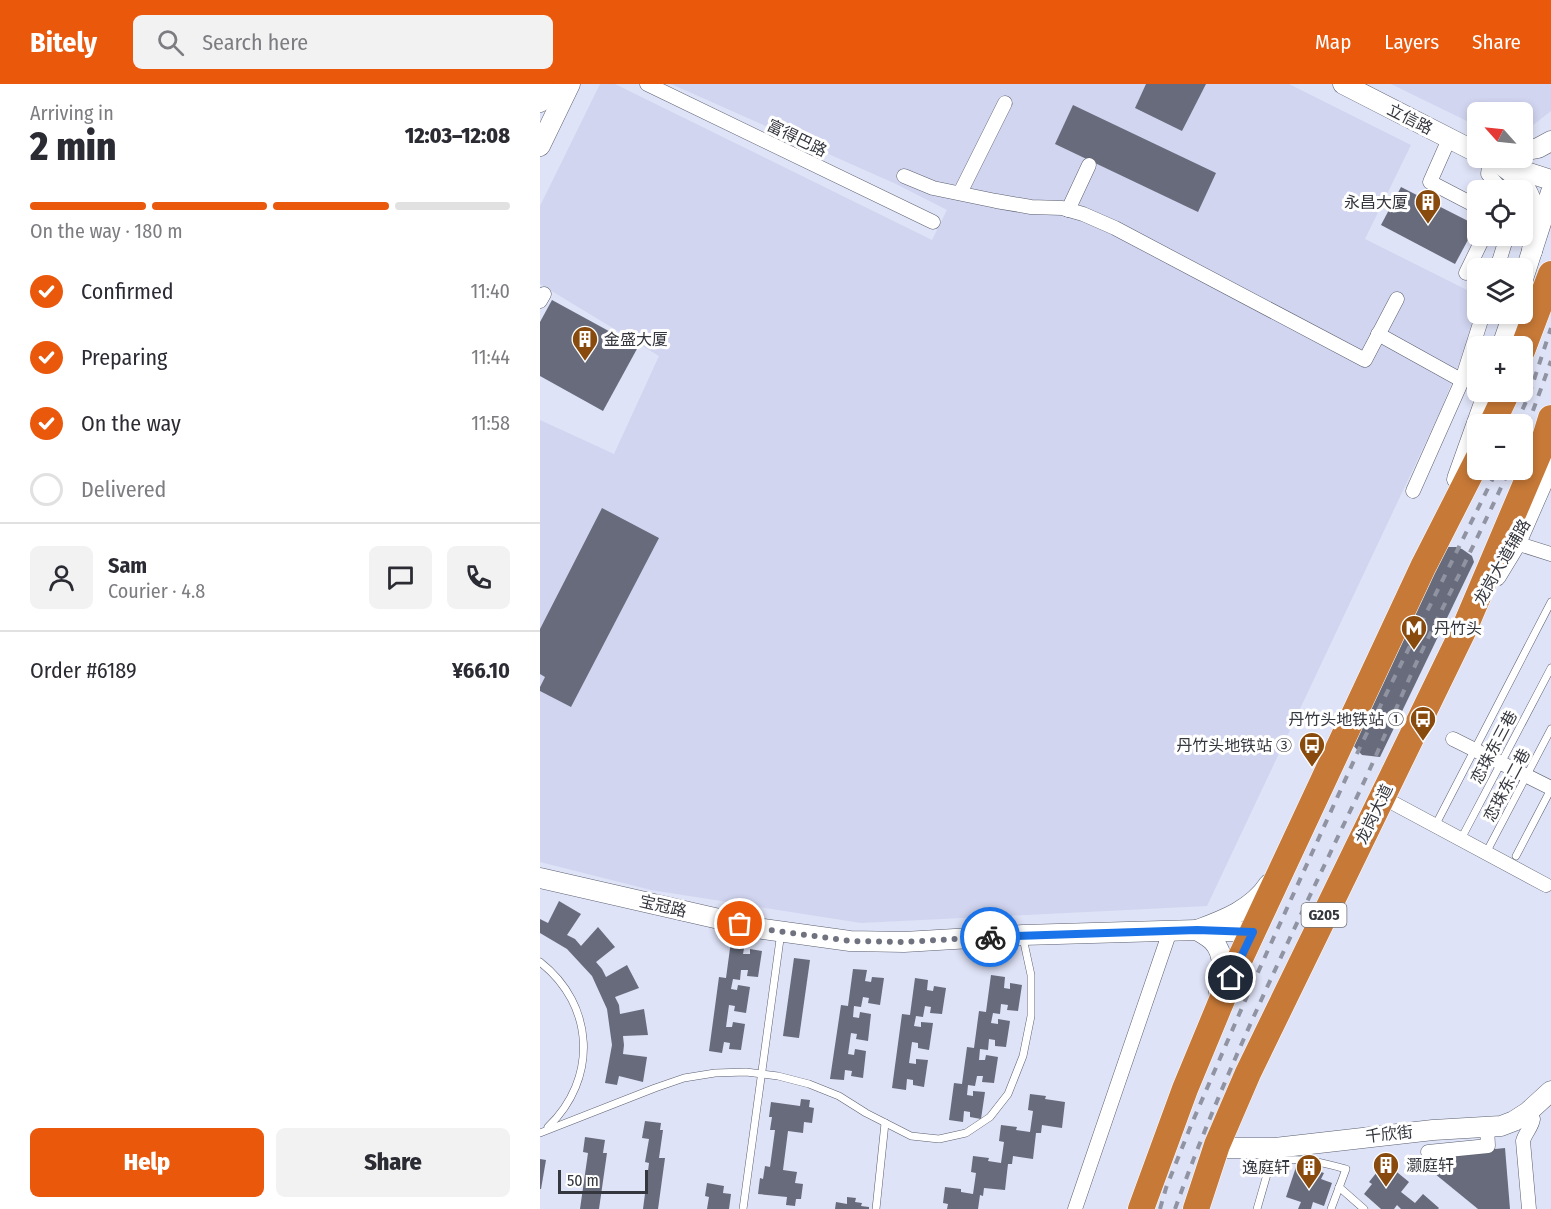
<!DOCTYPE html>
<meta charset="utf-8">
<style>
body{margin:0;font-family:"Fira Sans Condensed","Noto Sans SC",sans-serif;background:#f2f2f3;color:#2b2b33;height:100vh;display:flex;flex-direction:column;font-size:22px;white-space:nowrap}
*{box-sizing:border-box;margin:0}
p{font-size:20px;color:#7c7c81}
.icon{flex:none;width:33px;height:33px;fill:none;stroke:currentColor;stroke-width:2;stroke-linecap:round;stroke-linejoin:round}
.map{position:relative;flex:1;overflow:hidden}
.details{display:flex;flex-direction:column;background:#fff;width:540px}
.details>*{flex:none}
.needle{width:39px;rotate:297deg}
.fabs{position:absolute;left:927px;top:18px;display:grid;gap:12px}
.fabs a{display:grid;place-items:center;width:66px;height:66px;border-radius:9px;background:#fff;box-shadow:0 3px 9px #0003;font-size:30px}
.scale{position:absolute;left:18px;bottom:15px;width:90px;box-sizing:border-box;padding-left:6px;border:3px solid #35373e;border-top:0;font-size:16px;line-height:21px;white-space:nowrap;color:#35373e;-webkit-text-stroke:4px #fff;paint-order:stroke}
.pin{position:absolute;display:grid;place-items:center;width:51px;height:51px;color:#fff;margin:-26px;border:3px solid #fff;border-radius:50%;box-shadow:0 2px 6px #0007}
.courier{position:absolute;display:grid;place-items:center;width:60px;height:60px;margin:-30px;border:4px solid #1a73e8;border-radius:50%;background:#fff;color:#222;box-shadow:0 2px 8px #0007}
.head em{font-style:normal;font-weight:800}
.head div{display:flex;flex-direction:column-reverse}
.head{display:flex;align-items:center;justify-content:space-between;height:102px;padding:0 30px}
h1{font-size:39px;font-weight:800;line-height:45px}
.bar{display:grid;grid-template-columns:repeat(4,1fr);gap:9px 6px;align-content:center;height:72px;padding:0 30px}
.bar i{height:8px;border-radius:4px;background:#e1e1e2}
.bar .current{background:#ea580c}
.bar p{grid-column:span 4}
.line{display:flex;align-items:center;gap:15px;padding:0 30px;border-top:2px solid #e1e1e2}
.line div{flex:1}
.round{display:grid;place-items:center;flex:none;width:63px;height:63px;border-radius:9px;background:#f2f2f3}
ol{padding:0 30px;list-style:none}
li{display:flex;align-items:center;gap:18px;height:66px}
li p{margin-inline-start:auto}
li .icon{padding:6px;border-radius:50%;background:#ea580c;color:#fff;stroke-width:4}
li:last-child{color:#7c7c81}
li i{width:33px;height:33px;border:3px solid #e1e1e2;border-radius:50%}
.cta{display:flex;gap:12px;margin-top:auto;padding:12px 30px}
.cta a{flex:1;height:69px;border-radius:9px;background:#ea580c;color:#fff;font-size:24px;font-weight:800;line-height:69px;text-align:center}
.cta a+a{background:#f2f2f3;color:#2b2b33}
header{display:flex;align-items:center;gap:36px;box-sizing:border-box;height:84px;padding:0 30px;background:#ea580c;color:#fff}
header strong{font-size:28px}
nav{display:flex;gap:33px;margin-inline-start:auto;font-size:21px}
.search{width:420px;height:54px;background:#f2f2f3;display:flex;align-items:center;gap:15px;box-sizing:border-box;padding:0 21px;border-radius:9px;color:#7c7c81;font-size:22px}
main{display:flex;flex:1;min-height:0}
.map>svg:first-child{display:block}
</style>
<header>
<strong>Bitely</strong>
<div class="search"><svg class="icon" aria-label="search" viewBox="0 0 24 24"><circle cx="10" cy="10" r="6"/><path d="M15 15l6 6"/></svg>Search here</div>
<nav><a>Map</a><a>Layers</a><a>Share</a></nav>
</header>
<main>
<section class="details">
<div class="head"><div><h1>2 min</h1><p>Arriving in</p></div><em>12:03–12:08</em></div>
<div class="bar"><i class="current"></i><i class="current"></i><i class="current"></i><i></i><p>On the way · 180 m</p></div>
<ol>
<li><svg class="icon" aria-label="check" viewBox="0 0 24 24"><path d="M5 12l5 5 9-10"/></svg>Confirmed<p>11:40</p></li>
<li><svg class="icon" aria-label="check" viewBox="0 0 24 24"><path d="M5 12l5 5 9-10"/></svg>Preparing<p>11:44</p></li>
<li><svg class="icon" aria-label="check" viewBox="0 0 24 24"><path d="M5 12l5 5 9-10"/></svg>On the way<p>11:58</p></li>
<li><i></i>Delivered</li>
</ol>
<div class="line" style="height:108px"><a class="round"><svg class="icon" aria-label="person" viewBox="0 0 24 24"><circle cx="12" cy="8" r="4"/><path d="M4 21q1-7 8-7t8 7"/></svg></a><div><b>Sam</b><p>Courier · 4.8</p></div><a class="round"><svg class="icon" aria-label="chat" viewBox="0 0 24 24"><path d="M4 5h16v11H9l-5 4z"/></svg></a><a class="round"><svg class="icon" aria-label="phone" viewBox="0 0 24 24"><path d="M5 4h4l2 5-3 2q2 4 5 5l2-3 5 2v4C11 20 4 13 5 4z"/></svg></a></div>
<div class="line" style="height:78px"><div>Order #6189</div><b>¥66.10</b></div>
<div class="cta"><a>Help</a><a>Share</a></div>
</section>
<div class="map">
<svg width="1011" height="1125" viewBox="0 0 1011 1125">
<rect width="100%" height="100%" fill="#dfe3f7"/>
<g fill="#d1d5f0">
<path d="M60,0H75L392,156L407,126L356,100L131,0H749L871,61L825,155L937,211L939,230L900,328L667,822L321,839L111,806L0,778V336L74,370L119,272L0,200V122Z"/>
<path d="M851,0H1011V27L983,49L982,28H938L937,42Z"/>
</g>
<g fill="#676b7b">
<path d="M606,0H666L642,47L595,24Z"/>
<path d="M533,21L676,89L658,128L515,60Z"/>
<path d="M861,103L936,141L915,180L841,141Z"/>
<path d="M12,216L98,263L63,327L0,292V238Z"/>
<path d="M62,424L119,454L31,623L0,607V603L5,593L0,590V545Z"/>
<path d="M905,463H916L922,465L932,472L934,478L840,673L822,671L810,658Z"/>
<path d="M19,817L41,830L27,851L35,855L41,862L58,843L75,863L56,878L62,885L66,893L87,881L99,904L75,913L79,921L80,930L104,925L108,951L83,952L84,961L83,970L107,973L103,998L79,992L77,1001L65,999L72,961L67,925L52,892L27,865L0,849V835L8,839Z"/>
<path d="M191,857L205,859L203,870H210V865L222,867L218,893L207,892L208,886H201L200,896L193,895L191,905L197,906L198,901L210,903L206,929L194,927L195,922L189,921L186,943H192L193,938L205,940L201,966L189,965L190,959L184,958L182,969L169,967L179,893L186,894Z"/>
<path d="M254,874L270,876L259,954L243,952Z"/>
<path d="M313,885L327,886L325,897L331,898L332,893L344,894L340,921L328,919L329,914L323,913L321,923L314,922L313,933L319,934L320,928L331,930L328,957L316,955L317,950L311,949L308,970L314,971L315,965L326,967L323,994L311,992L312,987L305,986L304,996L290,995L301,921L308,922Z"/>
<path d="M451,891L465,893L464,904L470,905V899L482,901L478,927L467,926L468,921L461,920L460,930L453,929L451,939L458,940V935L470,937L466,963L455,962V956L449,955L448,966L440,965L439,976H445L446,971L458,973L454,999L442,998L443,992H437L435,1002L428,1001L427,1011L433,1012V1007L445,1008L441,1035L430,1033V1028L424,1027L423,1038L409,1036L414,999L422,1000L427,963L434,964L439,927L446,928Z"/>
<path d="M375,894L388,896L387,906L393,907L394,902L406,904L402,930L390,929L391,923L385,922L383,933L376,932L374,942L381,943V938L393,939L389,966L378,964V959L372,958L369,979L376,980V975L388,976L384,1003L373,1001V996L367,995L366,1006L352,1004L362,930L370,931Z"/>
<path d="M490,1010L506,1012L505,1015L525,1018L522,1044L502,1041L501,1049H496L493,1075L473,1072L472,1080H468L465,1106L444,1104L443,1112L440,1111L438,1125H407L408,1120L403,1119L405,1103L421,1105V1108L433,1110L436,1089L431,1088L433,1072L449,1074L448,1077L461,1079L464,1058L459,1057L461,1041L477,1043L476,1046L490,1048L493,1027L488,1026Z"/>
<path d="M261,1015L270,1016L269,1023L274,1024L272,1039L264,1038L263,1049L248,1047L243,1086L257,1088L255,1099L263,1100L261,1115H256L255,1122L246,1121L247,1113L218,1110L220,1094L223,1095L225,1082L230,1083L235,1046H230L232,1033H229L231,1018L260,1022Z"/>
<path d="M105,1037L121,1039L120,1046H123L119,1074H125L118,1125H103L109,1079L105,1078L109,1055L102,1054Z"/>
<path d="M45,1053L65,1056L63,1069H67L59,1125H40L48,1069L43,1068Z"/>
<path d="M965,1064L970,1125H938L889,1085L887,1072Z"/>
<path d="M0,1075L6,1076L1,1105H0Z"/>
<path d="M756,1083L771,1088L772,1085L784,1089L781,1095L792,1099L784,1122L773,1118L771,1125H758L761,1118L746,1113Z"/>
<path d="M852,1084L869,1098L861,1108L875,1119L883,1110L899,1124L898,1125H861L857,1121L854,1125H841L824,1110L832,1100L829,1098L837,1088L844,1094Z"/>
<path d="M167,1099L184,1102L183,1109L191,1110L189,1125H167L169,1113L165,1112Z"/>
<path d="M307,1113L316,1114L315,1118L322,1119L321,1122L329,1123V1125H295L296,1118L307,1120Z"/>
</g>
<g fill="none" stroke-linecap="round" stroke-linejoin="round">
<g stroke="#5b5f6f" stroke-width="8">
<g id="lane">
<path d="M895,742L1011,518"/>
<path d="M921,755L1011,584"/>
<path d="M946,769L1011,645"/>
<path d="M976,772L1011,705"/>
<path d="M0,878C55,921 58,995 8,1043"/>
<path d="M0,1049L115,1004L144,994L175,989L206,988L238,992L269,1000L299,1012L326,1029L371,1052L399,1055L426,1049L450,1033L468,1010L483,972L491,932V891L483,854"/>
<path d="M728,1085H735L740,1077C763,1073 784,1079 806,1085L791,1125"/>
<path d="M799,1103L824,1125"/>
<path d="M203,1125L241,848"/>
<path d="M336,1125L345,1039"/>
<path d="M717,1125L734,1066"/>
</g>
</g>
<g stroke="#5b5f6f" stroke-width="15">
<g id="street">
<path d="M107,0L393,138"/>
<path d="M909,55L890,98L938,123"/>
<path d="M950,75L948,90L962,106"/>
<path d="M364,92L393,104L456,117L491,123L522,124L543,130L575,144L825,276L857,215"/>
<path d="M420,109L465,19"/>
<path d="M528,126L549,81"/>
<path d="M957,184L967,152"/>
<path d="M926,189L944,152"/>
<path d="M0,217L4,210"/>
<path d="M838,250L921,296"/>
<path d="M873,407L921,299L943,230"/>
<path d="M976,459L1011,470"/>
<path d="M913,655L1011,704"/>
<path d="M842,713L1006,801"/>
<path d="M988,1028L993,1035C992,1043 985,1049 983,1057L989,1125"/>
<path d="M888,1068L948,1062L947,1042"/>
<path d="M535,1125L630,847"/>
</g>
</g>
<g stroke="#5b5f6f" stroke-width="21">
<g id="secondary">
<path d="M803,0L938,69"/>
<path d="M0,18L9,0"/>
<path d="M0,62L30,0"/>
<path d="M982,67L998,64L1011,57"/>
<path d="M958,78C964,84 972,88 977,94C998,116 996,139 992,167"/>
<path d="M965,81L1011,96"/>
<path d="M982,198L1011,108"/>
<path d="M962,262L973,230"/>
<path d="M917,395L948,308"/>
<path d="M956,492L976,459L1011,379"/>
<path d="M0,794L223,845L310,857L364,858L483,851L657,846L713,848"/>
<path d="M679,908C682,891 686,871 673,857C669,853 662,849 657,846C684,836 713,825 729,800"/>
<path d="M677,1061L689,1064H735L893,1046L961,1042L974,1037L988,1028L1011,1007"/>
</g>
</g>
<g stroke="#fff" stroke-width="27">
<g id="highway">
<path d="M982,267L1011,190"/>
<path d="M952,340L967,308"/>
<path d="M601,1125L645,1005L691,894L883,483L938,375"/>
<path d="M656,1125L677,1061L708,989L925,543L1004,357L1011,334"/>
</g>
</g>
<use href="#lane" stroke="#fff" stroke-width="7"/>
<use href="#street" stroke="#fff" stroke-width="14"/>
<use href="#secondary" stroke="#fff" stroke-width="20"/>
<use href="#highway" stroke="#c77937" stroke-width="26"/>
<g stroke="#9093a1" stroke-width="4" stroke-dasharray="8 8" stroke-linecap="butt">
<path d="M976,340L989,311L1011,244"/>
<path d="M982,357L1011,277"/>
<path d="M620,1125L626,1104L652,1039L704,919L821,661L957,386"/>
<path d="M635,1125C687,980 756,842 822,702C843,658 860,613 881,569C910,508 941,448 969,386"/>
</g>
</g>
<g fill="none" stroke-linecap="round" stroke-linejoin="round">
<path stroke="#70737f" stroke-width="6" stroke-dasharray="0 10.8" d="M200,840L223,845L310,857L364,858L450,853"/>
<path stroke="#1a73e8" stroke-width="8" d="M450,853L657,846L713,848L691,894"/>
</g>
<defs>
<g id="building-pin" transform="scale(1.35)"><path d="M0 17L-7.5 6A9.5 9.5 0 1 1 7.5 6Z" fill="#884a0d" stroke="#fff"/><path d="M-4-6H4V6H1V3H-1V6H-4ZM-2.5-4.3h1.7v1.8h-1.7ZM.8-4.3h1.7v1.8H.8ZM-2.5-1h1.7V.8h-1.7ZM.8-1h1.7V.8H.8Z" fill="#fff"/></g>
<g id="metro-pin" transform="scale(1.35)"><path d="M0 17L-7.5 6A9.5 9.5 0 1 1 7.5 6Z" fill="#884a0d" stroke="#fff"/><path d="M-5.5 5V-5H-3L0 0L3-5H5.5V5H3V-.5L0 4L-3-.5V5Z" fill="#fff"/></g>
<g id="bus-pin" transform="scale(1.35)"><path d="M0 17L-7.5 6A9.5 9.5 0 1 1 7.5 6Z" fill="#884a0d" stroke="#fff"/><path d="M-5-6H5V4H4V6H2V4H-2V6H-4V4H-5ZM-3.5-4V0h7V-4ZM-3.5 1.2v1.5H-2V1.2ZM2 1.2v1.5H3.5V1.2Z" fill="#fff"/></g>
</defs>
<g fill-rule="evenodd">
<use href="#building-pin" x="888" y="118"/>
<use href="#building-pin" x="45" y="255"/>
<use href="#metro-pin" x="874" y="544"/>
<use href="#bus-pin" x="883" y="635"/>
<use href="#bus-pin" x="772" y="661"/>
<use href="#building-pin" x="846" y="1081"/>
<use href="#building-pin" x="769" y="1083"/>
</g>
<g text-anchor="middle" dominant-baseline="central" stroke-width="6" stroke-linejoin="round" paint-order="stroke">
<rect fill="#fff" stroke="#727378" stroke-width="1.5" x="761.5" y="819" width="45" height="24" rx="4.5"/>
<g font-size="15" font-weight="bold" fill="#35373e">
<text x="784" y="831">G205</text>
</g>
<g font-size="16" fill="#35373e" stroke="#fff">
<text transform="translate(870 35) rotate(27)">立信路</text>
<text transform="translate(257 54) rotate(26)">富得巴路</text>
<text transform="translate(962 478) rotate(-60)">龙岗大道辅路</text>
<text transform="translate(954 663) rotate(-62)">恋珠东三巷</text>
<text transform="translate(967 701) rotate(-62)">恋珠东二巷</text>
<text transform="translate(834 730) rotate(-64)">龙岗大道</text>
<text transform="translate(123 822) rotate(13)">宝冠路</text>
<text transform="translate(849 1050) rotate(-6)">千欣街</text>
</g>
<g font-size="16" fill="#35373e" stroke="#fff" text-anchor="end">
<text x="868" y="118">永昌大厦</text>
<text x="64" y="255" text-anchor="start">金盛大厦</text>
<text x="894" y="544" text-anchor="start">丹竹头</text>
<text x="864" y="635">丹竹头地铁站 ①</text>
<text x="752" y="661">丹竹头地铁站 ③</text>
<text x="866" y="1081" text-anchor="start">灏庭轩</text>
<text x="750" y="1083">逸庭轩</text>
</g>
</g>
</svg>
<div class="fabs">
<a><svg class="needle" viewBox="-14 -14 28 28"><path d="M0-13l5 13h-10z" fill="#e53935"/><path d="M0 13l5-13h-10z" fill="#7c7c81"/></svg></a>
<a><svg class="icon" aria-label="locate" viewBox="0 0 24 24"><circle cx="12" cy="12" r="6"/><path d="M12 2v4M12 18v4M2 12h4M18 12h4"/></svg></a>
<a><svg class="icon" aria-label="layers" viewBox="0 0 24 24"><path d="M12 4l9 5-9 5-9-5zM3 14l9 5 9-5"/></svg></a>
<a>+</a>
<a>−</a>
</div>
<div class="scale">50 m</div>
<div class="pin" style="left:200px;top:840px;background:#ea580c"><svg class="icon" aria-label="bag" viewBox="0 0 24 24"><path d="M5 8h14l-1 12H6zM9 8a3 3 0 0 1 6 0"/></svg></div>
<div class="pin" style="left:691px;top:894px;background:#1f2937"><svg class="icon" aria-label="home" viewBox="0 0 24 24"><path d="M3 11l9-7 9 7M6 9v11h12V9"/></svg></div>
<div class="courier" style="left:450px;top:853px"><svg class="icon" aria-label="bike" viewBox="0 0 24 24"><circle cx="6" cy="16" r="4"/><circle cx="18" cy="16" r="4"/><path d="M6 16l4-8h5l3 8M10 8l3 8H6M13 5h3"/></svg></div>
</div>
</main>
